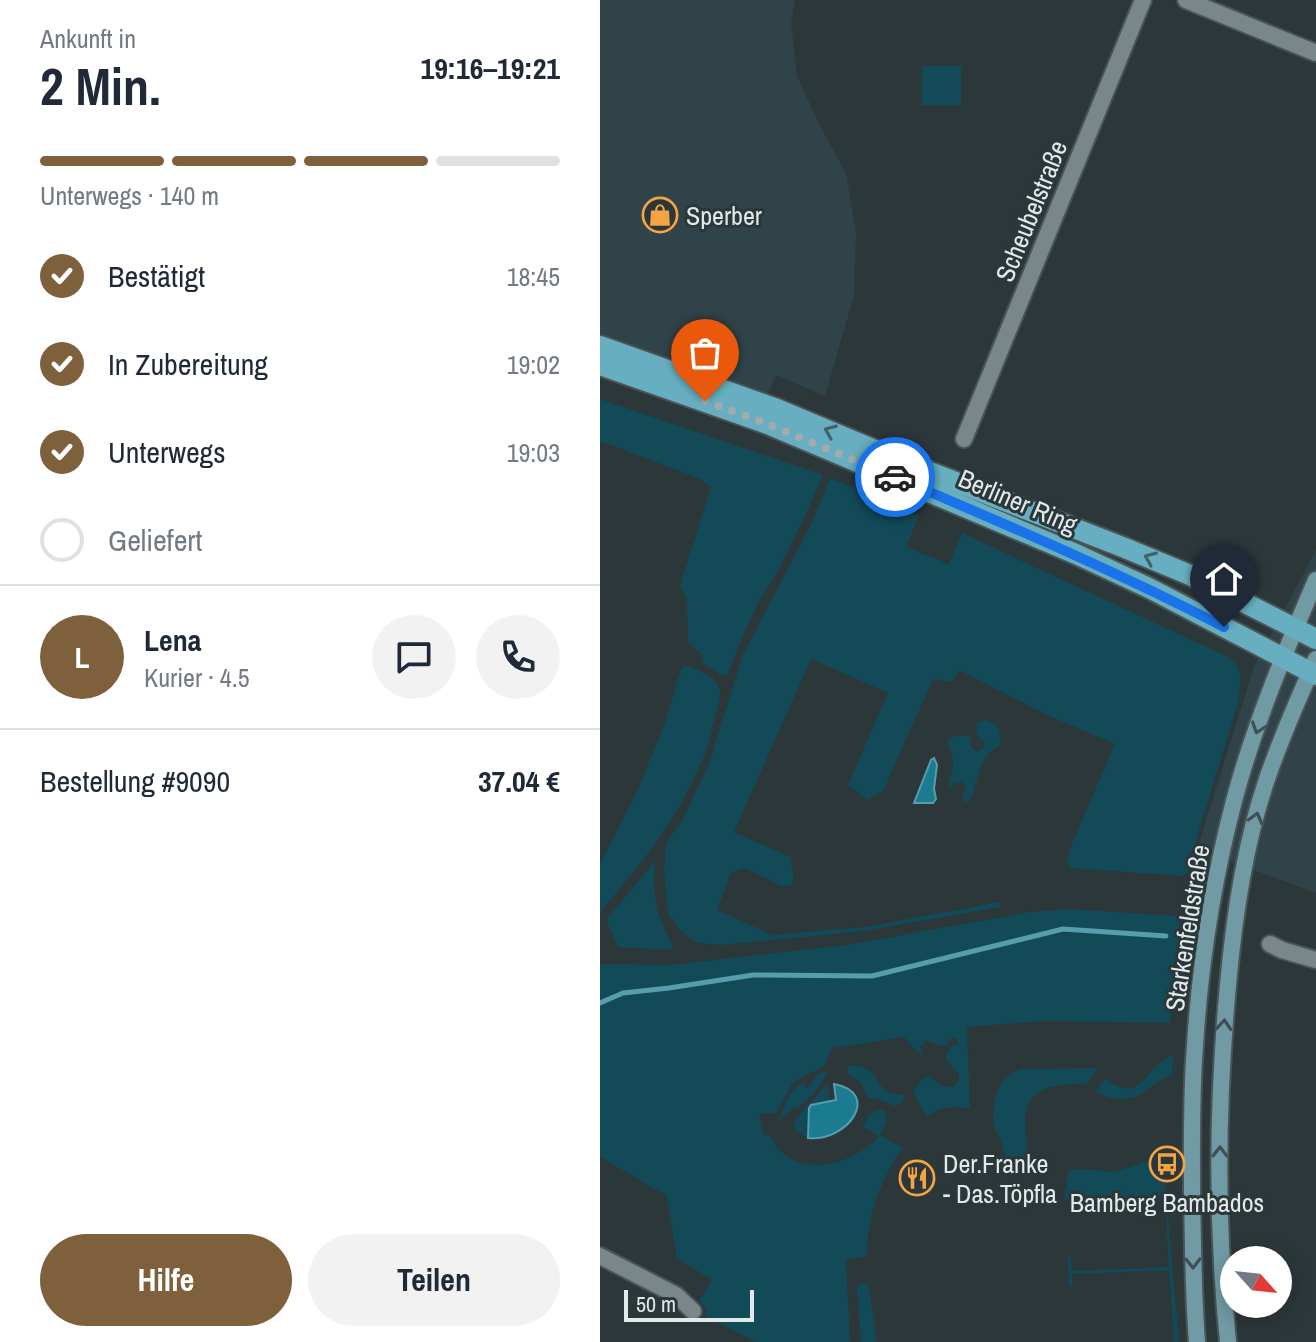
<!DOCTYPE html>
<html lang="de">
<meta charset="utf-8">
<style>
body{margin:0;font-family:"Archivo Narrow",sans-serif;background:#f2f2f3;color:#1f2937;height:100vh;display:flex;flex-direction:column;font-size:30px;white-space:nowrap}
*{box-sizing:border-box;margin:0}
p{font-size:26px;color:#747a83}
.icon{flex:none;width:44px;height:44px;fill:none;stroke:currentColor;stroke-width:2;stroke-linecap:round;stroke-linejoin:round}
.map{position:relative;flex:1;overflow:hidden}
.details{display:flex;flex-direction:column;background:#fff;width:600px}
.details>*{flex:none}
.needle{width:52px;rotate:117deg}
.tools{position:absolute;left:620px;top:1246px;display:grid;gap:16px}
.tools a{display:grid;place-items:center;width:72px;height:72px;border-radius:50%;background:#fff;box-shadow:0 4px 20px #0003;font-size:40px}
.scale{position:absolute;left:24px;bottom:20px;width:130px;box-sizing:border-box;padding-left:8px;border:4px solid #e2e9eb;border-top:0;font-size:22px;line-height:28px;white-space:nowrap;color:#e2e9eb;-webkit-text-stroke:6px #2c373a;paint-order:stroke}
.pin{position:absolute;display:grid;place-items:center;width:68px;height:68px;color:#fff;margin:-82px -34px;border-radius:50% 50% 50% 0;rotate:-45deg;box-shadow:0 0 8px #0007}
.pin .icon{rotate:45deg}
.courier{position:absolute;display:grid;place-items:center;width:80px;height:80px;margin:-40px;border:6px solid #1a73e8;border-radius:50%;background:#fff;color:#222;box-shadow:0 2px 10px #0007}
.summary em{font-style:normal;font-weight:700}
.summary div{display:flex;flex-direction:column-reverse}
.summary{display:flex;align-items:center;justify-content:space-between;height:136px;padding:0 40px}
h1{font-size:52px;font-weight:700;line-height:60px}
.bar{display:grid;grid-template-columns:repeat(4,1fr);gap:12px 8px;align-content:center;height:96px;padding:0 40px}
.bar i{height:10px;border-radius:6px;background:#e0e1e3}
.bar .current{background:#7f603c}
.bar p{grid-column:span 4}
.line{display:flex;align-items:center;gap:20px;padding:0 40px;border-top:2px solid #e0e1e3}
.line div{flex:1}
.round{display:grid;place-items:center;flex:none;width:84px;height:84px;border-radius:42px;background:#f2f2f3}
ol{padding:0 40px;list-style:none}
li{display:flex;align-items:center;gap:24px;height:88px}
li p{margin-inline-start:auto}
li .icon{padding:8px;border-radius:50%;background:#7f603c;color:#fff;stroke-width:4}
li:last-child{color:#747a83}
li i{width:44px;height:44px;border:4px solid #e0e1e3;border-radius:50%}
.cta{display:flex;gap:16px;margin-top:auto;padding:16px 40px}
.cta a{flex:1;height:92px;border-radius:48px;background:#7f603c;color:#fff;font-size:32px;font-weight:700;line-height:92px;text-align:center}
.cta a+a{background:#f2f2f3;color:#1f2937}
main{display:flex;flex:1;min-height:0}
.map>svg:first-child{display:block}
</style>
<main>
<section class="details">
<div class="summary"><div><h1>2 Min.</h1><p>Ankunft in</p></div><em>19:16–19:21</em></div>
<div class="bar"><i class="current"></i><i class="current"></i><i class="current"></i><i></i><p>Unterwegs · 140 m</p></div>
<ol>
<li><svg class="icon" aria-label="check" viewBox="0 0 24 24"><path d="M5 12l5 5 9-10"/></svg>Bestätigt<p>18:45</p></li>
<li><svg class="icon" aria-label="check" viewBox="0 0 24 24"><path d="M5 12l5 5 9-10"/></svg>In Zubereitung<p>19:02</p></li>
<li><svg class="icon" aria-label="check" viewBox="0 0 24 24"><path d="M5 12l5 5 9-10"/></svg>Unterwegs<p>19:03</p></li>
<li><i></i>Geliefert</li>
</ol>
<div class="line" style="height:144px"><b class="round" style="background:#7f603c;color:#fff">L</b><div><b>Lena</b><p>Kurier · 4.5</p></div><a class="round"><svg class="icon" aria-label="chat" viewBox="0 0 24 24"><path d="M4 5h16v11H9l-5 4z"/></svg></a><a class="round"><svg class="icon" aria-label="phone" viewBox="0 0 24 24"><path d="M5 4h4l2 5-3 2q2 4 5 5l2-3 5 2v4C11 20 4 13 5 4z"/></svg></a></div>
<div class="line" style="height:104px"><div>Bestellung #9090</div><b>37.04 €</b></div>
<div class="cta"><a>Hilfe</a><a>Teilen</a></div>
</section>
<div class="map">
<svg width="716" height="1342" viewBox="0 0 716 1342">
<rect width="100%" height="100%" fill="#2c373a"/>
<g fill="#304348">
<path d="M0,0H195L191,23L197,76L218,122L246,173L256,233L254,295L225,396L176,375L155,424L0,375Z"/>
<path d="M716,550V893L597,849L654,667Z"/>
</g>
<g fill="#124a57">
<rect x="322" y="66" width="39" height="39"/>
<path d="M0,399L223,475L205,516L179,569L159,601L142,638L127,676L121,675L101,662L104,657L87,641L88,636L87,599L80,585L111,487L98,478L0,441Z"/>
<path d="M230,478L319,515L306,547L349,564L362,533L626,656L635,663L641,675L638,703L599,830L588,873L583,876L470,868L467,861L470,848L515,744L447,715L359,670L353,680L348,682L333,679L283,791L267,800L248,785L288,693L211,659L134,832L190,857L194,877L192,885L183,887L145,868L131,873L117,910L173,935L264,927L401,902V907L264,931L122,945L97,943L82,932L68,914L64,869L66,846L69,838L81,823L108,766L143,655L212,522Z"/>
<path d="M86,666C97,668 118,677 120,690C121,700 116,712 114,721C111,729 110,737 108,745C86,809 43,862 0,912V864L38,789L66,720L79,675L83,667Z"/>
<path d="M385,720L397,724L401,740L398,747C378,756 378,783 370,801L366,802L362,798L366,789L362,782L354,783L349,791C348,774 359,763 348,746V740L352,737L366,735L372,739L370,743L372,748L376,751C381,751 385,748 385,743L378,737L376,728L378,723Z"/>
<path d="M55,861C52,894 56,916 73,945V948L69,950L18,947L7,922L8,918Z"/>
<path d="M469,909L580,916L570,1023L443,1021L367,1027L370,1109C354,1105 341,1107 327,1117L313,1093C316,1085 321,1078 330,1076L341,1086L353,1087L359,1079V1074L347,1061L346,1055L352,1046L358,1044L357,1038L354,1037L350,1039L347,1045C339,1047 333,1041 325,1041L320,1046L322,1057L304,1037L232,1048L224,1067L209,1073L192,1084L176,1113L159,1114L164,1135H169C174,1142 178,1150 185,1155C214,1176 258,1160 279,1136L263,1127C268,1117 271,1110 283,1110C291,1118 284,1126 280,1135L303,1148C280,1180 267,1216 267,1256L246,1260L250,1342H156L105,1316L107,1309L99,1301L112,1280L77,1258L67,1196L0,1157V964L71,965L246,945L430,912Z"/>
<path d="M573,1056L572,1075C556,1080 552,1088 539,1095C526,1102 505,1099 495,1091L506,1078C541,1109 546,1062 573,1056Z"/>
<path d="M248,1066C285,1063 271,1098 304,1094L303,1102L295,1106L275,1098H268C261,1082 263,1083 248,1074Z"/>
<path d="M499,1068L486,1084C464,1083 431,1085 426,1112C424,1127 427,1144 428,1158L407,1162C404,1153 403,1145 399,1137C397,1132 395,1131 394,1126C391,1103 398,1074 423,1069Z"/>
<path d="M223,1072H227V1075L212,1095L199,1107L193,1108L180,1120C183,1105 190,1089 204,1082L205,1087L208,1088L216,1076Z"/>
<path d="M228,1083L230,1101L211,1105L208,1138L195,1130V1120Z"/>
<path d="M563,1156L564,1172L579,1342H574L569,1270L472,1274V1286H469L468,1257H471L472,1271L569,1267L565,1196L464,1200L469,1170L484,1169L514,1172Z"/>
<path d="M268,1283L277,1342H261L257,1285Z"/>
</g>
<g fill="#1b7c91" stroke="#579dac" stroke-width="2">
<path d="M334,758L337,765L334,789L336,799L333,803H314L331,760Z"/>
<path d="M234,1084C282,1093 248,1142 208,1138L209,1108L211,1105L236,1100Z"/>
</g>
<g fill="none" stroke-linecap="round" stroke-linejoin="round">
<path stroke="#579dac" stroke-width="5" d="M0,1003L23,993L69,988L153,975L272,976L463,929L566,936"/>
<g stroke="#4a5456" stroke-width="20">
<g id="street">
<path d="M586,0L716,53"/>
<path d="M364,439L543,0"/>
<path d="M670,944L682,950L716,960"/>
<path d="M0,1256L76,1295L93,1311"/>
</g>
</g>
<g stroke="#4a5456" stroke-width="20">
<g id="secondary">
<path d="M597,1342C593,1292 593,1241 592,1191C592,1143 591,1094 595,1046C600,964 613,881 634,801C654,725 685,652 716,580"/>
<path d="M628,1342C616,1224 617,1103 628,985C634,917 644,847 666,782C680,740 698,699 716,659"/>
</g>
</g>
<g stroke="#4a5456" stroke-width="24">
<g id="primary">
<path d="M0,346L177,409L294,458L525,548L590,575L716,639"/>
<path d="M0,365L165,423L476,554L549,588L716,675"/>
</g>
</g>
<use href="#street" stroke="#7a878a" stroke-width="16"/>
<use href="#secondary" stroke="#709ba5" stroke-width="16"/>
<use href="#primary" stroke="#67afc0" stroke-width="20"/>
</g>
<defs><path id="oneway-chevron" d="M-2-3.5L2.5 0L-2 3.5" fill="none" stroke-width="1.6" stroke-linecap="round" stroke-linejoin="round" transform="scale(2)"/></defs>
<g stroke="#416169">
<use href="#oneway-chevron" transform="translate(230 431) rotate(-157)"/>
<use href="#oneway-chevron" transform="translate(550 558) rotate(-157)"/>
</g>
<g stroke="#3d5055">
<use href="#oneway-chevron" transform="translate(658 728) rotate(109)"/>
<use href="#oneway-chevron" transform="translate(656 818) rotate(-75)"/>
<use href="#oneway-chevron" transform="translate(624 1025) rotate(-86)"/>
<use href="#oneway-chevron" transform="translate(620 1152) rotate(-89)"/>
<use href="#oneway-chevron" transform="translate(593 1263) rotate(89)"/>
</g>
<g fill="none" stroke-linecap="round" stroke-linejoin="round">
<path stroke="#a2abad" stroke-width="8" stroke-dasharray="0 14.4" d="M105,401L165,423L295,477"/>
<path stroke="#1a73e8" stroke-width="10" d="M295,477C407,525 516,571 624,627"/>
</g>
<defs>
<g id="shop-ring" transform="scale(1.8)"><circle r="9.5" fill="#2c373a" stroke="#f4a443" stroke-width="1.5"/><path d="M-5-2.5h2.3a2.7 3.5 0 0 1 5.4 0H5L5.5 6h-11ZM-1.5-2.5h3a1.5 2.3 0 0 0-3 0Z" fill="#f4a443"/></g>
<g id="bus-ring" transform="scale(1.8)"><circle r="9.5" fill="#2c373a" stroke="#f4a443" stroke-width="1.5"/><path d="M-5-6H5V4H4V6H2V4H-2V6H-4V4H-5ZM-3.5-4V0h7V-4ZM-3.5 1.2v1.5H-2V1.2ZM2 1.2v1.5H3.5V1.2Z" fill="#f4a443"/></g>
<g id="restaurant-ring" transform="scale(1.8)"><circle r="9.5" fill="#2c373a" stroke="#f4a443" stroke-width="1.5"/><path d="M-5-6h1v4h1v-4h1v4h1v-4h1v5L-1.5 .5V6h-2V.5L-5-1ZM5-6V6H3V1.5H1.5Q1.5-4 5-6Z" fill="#f4a443"/></g>
</defs>
<g fill-rule="evenodd">
<use href="#shop-ring" x="60" y="215"/>
<use href="#bus-ring" x="567" y="1164"/>
<use href="#restaurant-ring" x="317" y="1178"/>
</g>
<g text-anchor="middle" dominant-baseline="central" stroke-width="6" stroke-linejoin="round" paint-order="stroke">
<g font-size="26" fill="#e2e9eb" stroke="#2c373a">
<text transform="translate(431 211) rotate(-68)">Scheubelstraße</text>
<text transform="translate(418 501) rotate(23)">Berliner Ring</text>
<text transform="translate(587 928) rotate(-81)">Starkenfeldstraße</text>
</g>
<g font-size="26" fill="#e2e9eb" stroke="#2c373a" text-anchor="start">
<text x="86" y="215">Sperber</text>
<text x="343" y="1163">Der.Franke<tspan x="343" dy="30">- Das.Töpfla</tspan></text>
<text x="567" y="1202" text-anchor="middle">Bamberg Bambados</text>
</g>
</g>
</svg>
<div class="tools">
<a><svg class="needle" viewBox="-14 -14 28 28"><path d="M0-13l5 13h-10z" fill="#e53935"/><path d="M0 13l5-13h-10z" fill="#747a83"/></svg></a>
</div>
<div class="scale">50 m</div>
<div class="pin" style="left:105px;top:401px;background:#ea580c"><svg class="icon" aria-label="bag" viewBox="0 0 24 24"><path d="M5 8h14l-1 12H6zM9 8a3 3 0 0 1 6 0"/></svg></div>
<div class="pin" style="left:624px;top:627px;background:#1f2937"><svg class="icon" aria-label="home" viewBox="0 0 24 24"><path d="M3 11l9-7 9 7M6 9v11h12V9"/></svg></div>
<div class="courier" style="left:295px;top:477px"><svg class="icon" aria-label="car" viewBox="0 0 24 24"><path d="M5 17H2v-5l4-1 3-4h7l3 4 3 1v5h-3M9 17h6M6 11h13"/><circle cx="7" cy="17" r="2"/><circle cx="17" cy="17" r="2"/></svg></div>
</div>
</main>
